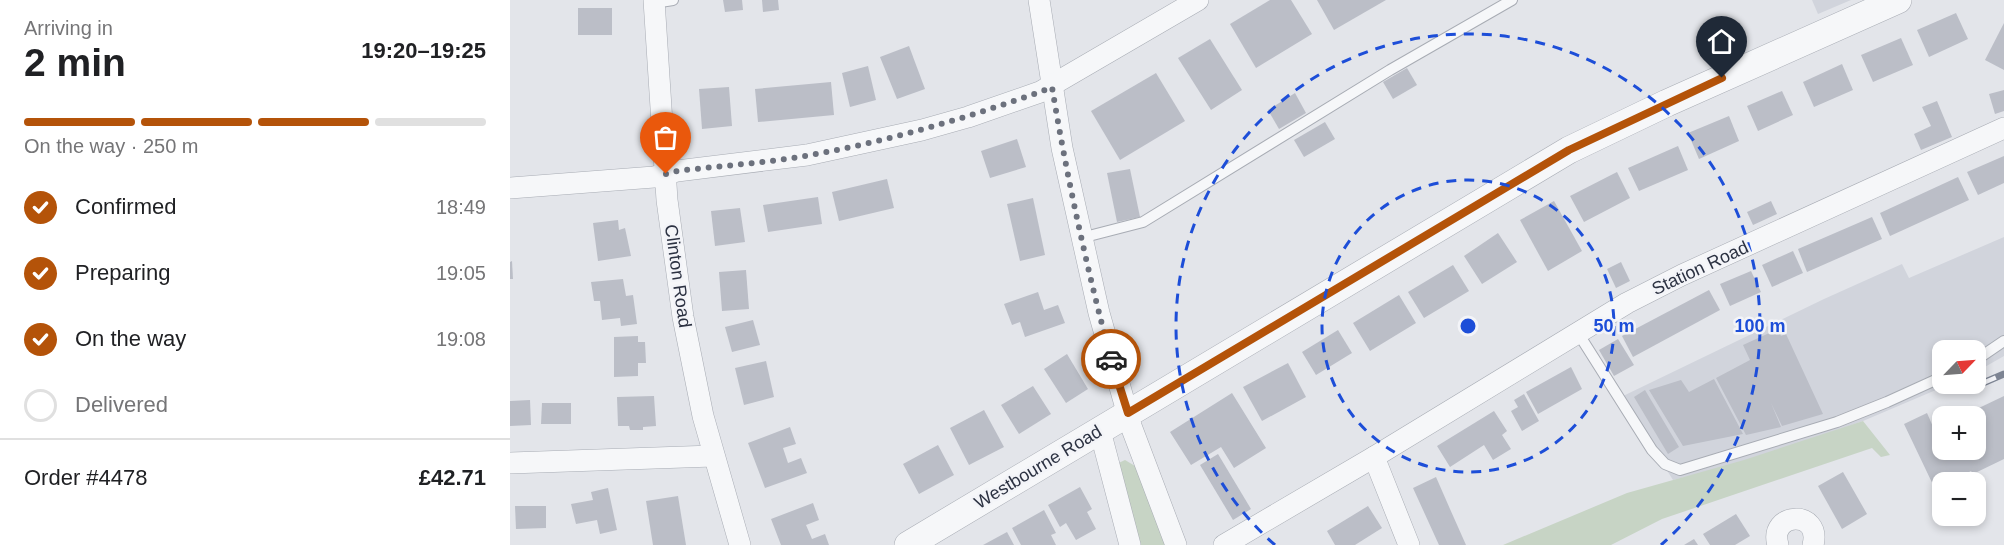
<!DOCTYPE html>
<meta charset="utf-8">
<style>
body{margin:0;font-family:Helvetica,sans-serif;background:#f6f6f6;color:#202124;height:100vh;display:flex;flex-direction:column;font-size:22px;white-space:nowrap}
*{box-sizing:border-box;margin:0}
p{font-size:20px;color:#757577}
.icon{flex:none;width:33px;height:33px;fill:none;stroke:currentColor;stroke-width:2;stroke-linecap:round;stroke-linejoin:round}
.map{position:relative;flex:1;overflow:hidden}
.side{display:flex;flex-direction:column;background:#fff;width:510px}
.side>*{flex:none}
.needle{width:39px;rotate:65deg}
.buttons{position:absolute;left:1422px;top:340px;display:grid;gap:12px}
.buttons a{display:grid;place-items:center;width:54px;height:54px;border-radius:12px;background:#fff;box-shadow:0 3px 9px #0003;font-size:30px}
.pin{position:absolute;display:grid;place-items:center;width:51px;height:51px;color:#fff;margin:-62px -26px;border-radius:50% 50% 50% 0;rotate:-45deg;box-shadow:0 0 6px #0007}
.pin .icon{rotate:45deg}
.courier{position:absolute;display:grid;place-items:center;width:60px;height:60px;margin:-30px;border:4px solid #b45309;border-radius:50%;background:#fff;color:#222;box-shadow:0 2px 8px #0007}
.overview em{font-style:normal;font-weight:800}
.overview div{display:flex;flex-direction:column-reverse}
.overview{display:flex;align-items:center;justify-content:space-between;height:102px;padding:0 24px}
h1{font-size:39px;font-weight:800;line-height:45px}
.bar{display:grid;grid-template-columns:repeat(4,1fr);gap:9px 6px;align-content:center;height:72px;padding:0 24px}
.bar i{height:8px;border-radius:4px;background:#e0e0e0}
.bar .selected{background:#b45309}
.bar p{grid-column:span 4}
.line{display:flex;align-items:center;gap:15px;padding:0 24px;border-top:2px solid #e0e0e0}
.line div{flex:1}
ol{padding:0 24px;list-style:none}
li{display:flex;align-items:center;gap:18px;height:66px}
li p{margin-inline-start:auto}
li .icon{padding:6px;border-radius:50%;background:#b45309;color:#fff;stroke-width:4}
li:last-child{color:#757577}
li i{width:33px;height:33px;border:3px solid #e0e0e0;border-radius:50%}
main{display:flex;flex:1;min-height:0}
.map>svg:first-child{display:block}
</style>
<main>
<section class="side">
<div class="overview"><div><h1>2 min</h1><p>Arriving in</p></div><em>19:20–19:25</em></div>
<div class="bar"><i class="selected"></i><i class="selected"></i><i class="selected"></i><i></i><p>On the way · 250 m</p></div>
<ol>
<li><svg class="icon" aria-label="check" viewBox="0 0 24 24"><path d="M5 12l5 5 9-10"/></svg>Confirmed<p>18:49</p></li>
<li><svg class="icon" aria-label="check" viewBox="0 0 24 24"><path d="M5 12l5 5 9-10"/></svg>Preparing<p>19:05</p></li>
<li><svg class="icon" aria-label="check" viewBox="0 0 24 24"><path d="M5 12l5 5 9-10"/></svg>On the way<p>19:08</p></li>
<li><i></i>Delivered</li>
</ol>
<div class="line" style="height:78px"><div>Order #4478</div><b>£42.71</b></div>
</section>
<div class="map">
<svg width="1494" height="545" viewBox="0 0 1494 545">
<rect width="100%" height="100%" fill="#e3e5ea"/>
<g fill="#d1d4dc">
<path d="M1302,0H1341L1308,14Z"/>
<path d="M1494,237V356L1466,372V351H1432V384H1440L1353,421L1237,462L1163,480L1111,397L1314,299L1392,264L1399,278Z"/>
</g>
<g fill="#c7d4c5">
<path d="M1353,421L1380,455L1371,457L1362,448L1152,519L1101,545H993L1117,493L1234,460Z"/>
<path d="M615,460L625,466L660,545H622L600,467Z"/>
</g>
<g fill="#bbbec7">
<path d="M213,0H232L233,10L215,12Z"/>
<path d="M252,0H268L269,10L253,12Z"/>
<path d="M760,0H781L802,34L746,68L720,24Z"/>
<path d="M807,0H876L824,30Z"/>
<rect x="68" y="8" width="34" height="27"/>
<path d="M1446,13L1458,39L1419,57L1407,30Z"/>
<path d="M1494,23V70L1475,60Z"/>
<path d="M1391,38L1403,65L1363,82L1351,55Z"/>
<path d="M700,39L732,90L701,110L668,58Z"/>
<path d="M399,46L415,89L387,99L370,57Z"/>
<path d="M1332,64L1343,90L1304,107L1293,82Z"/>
<path d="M358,66L366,100L340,107L332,73Z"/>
<path d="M897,68L907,85L883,99L873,82Z"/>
<path d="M646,73L675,121L610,160L581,111Z"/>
<path d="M321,82L324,115L248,122L245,89Z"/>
<path d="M219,87L222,126L192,129L189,89Z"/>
<path d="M1494,90V111L1485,114L1479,94Z"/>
<path d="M1272,91L1283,115L1248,131L1237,106Z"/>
<path d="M785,93L796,113L769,129L758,110Z"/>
<path d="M1427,101L1442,137L1411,150L1404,134L1421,126L1412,107Z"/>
<path d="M1219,116L1229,141L1189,159L1178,133Z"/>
<path d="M815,122L825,139L794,157L784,140Z"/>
<path d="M507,139L516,167L480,178L471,151Z"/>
<path d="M1168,146L1178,170L1129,191L1118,168Z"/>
<path d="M1494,156V183L1468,195L1457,172Z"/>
<path d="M620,169L630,217L607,222L597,173Z"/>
<path d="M1107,172L1120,198L1074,222L1060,196Z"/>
<path d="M1448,177L1459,200L1380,236L1370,213Z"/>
<path d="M377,179L384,208L329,221L322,192Z"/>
<path d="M308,197L312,224L258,232L253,205Z"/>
<path d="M523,198L535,255L510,261L497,204Z"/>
<path d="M1044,201L1072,251L1038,271L1010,220Z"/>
<path d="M1261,201L1267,214L1243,225L1237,212Z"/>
<path d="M230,208L235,242L205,246L201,211Z"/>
<path d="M1362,217L1372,239L1297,272L1288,249Z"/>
<path d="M108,220L109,230L115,228L121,256L88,261L83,223Z"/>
<path d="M988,233L1007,262L972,284L954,256Z"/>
<path d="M1283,251L1293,273L1262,287L1252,265Z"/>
<path d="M2,261L3,279H0V262Z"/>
<path d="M1111,262L1120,281L1106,288L1097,269Z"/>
<path d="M943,265L959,291L914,318L898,292Z"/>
<path d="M236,270L239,309L212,311L209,272Z"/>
<path d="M1241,271L1251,292L1220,306L1210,284Z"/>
<path d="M113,279L116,296L123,295L127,324L111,326L110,318L92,320L90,301H84L81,282Z"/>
<path d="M1199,290L1210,310L1123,357L1112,336Z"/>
<path d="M528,292L534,310L548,305L555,323L515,337L510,322L502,325L494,304Z"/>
<path d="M889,295L906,323L860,351L843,323Z"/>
<path d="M243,320L250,345L222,352L215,327Z"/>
<path d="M1268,329L1271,336L1276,334L1313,414L1272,426L1261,403L1271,427L1236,435L1206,378L1240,360L1233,345Z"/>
<path d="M828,330L842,353L806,375L792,352Z"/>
<path d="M128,336V342H135L136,363H128V376L104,377V337Z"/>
<path d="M1108,339L1124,365L1104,376L1089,350Z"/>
<path d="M557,354L578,389L556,403L534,369Z"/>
<path d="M256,361L264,397L234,405L225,368Z"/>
<path d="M778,363L796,397L752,421L733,387Z"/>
<path d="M1061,367L1072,389L1028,414L1016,392Z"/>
<path d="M1204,379L1233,434L1173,446L1139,390L1171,380L1179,392Z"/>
<path d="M523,386L541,414L509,434L491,405Z"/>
<path d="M1135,390L1169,447L1158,454L1124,397Z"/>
<path d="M722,393L756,448L724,468L711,447L681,465L660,432Z"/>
<path d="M1014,394L1029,421L1012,431L1001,411L1008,407L1004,400Z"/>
<path d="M144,396L146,426L133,427V430H120L119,426H108L107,397Z"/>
<path d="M1494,396V459L1463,474L1461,471L1449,477L1451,480L1444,483H1432V488L1426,491L1394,424L1417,413L1424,429L1432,425V450H1466V417H1450Z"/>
<path d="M20,400L21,425L0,426V401Z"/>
<path d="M32,403H61V424H31Z"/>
<path d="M474,410L494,447L459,465L440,428Z"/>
<path d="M984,411L997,431L992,435L1001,449L983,460L974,445L940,467L927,446Z"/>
<path d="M280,427L286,444L273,448L278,463L291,458L297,473L255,488L238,443Z"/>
<path d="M428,445L444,475L409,494L393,464Z"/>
<path d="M708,454L741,509L723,520L690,465Z"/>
<path d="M1333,472L1357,514L1332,529L1308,486Z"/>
<path d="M926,477L940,509L956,545H929L903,488Z"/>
<path d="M570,487L582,509L577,512L586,529L566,540L556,523L550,527L538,505Z"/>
<path d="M98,488L107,530L90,534L87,520L66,524L61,504L83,500L81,492Z"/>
<path d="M168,496L176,545H143L136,501Z"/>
<path d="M303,503L309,520L296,525L302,539L315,534L319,545H271L261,519Z"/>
<path d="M5,506H36V528L6,529Z"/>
<path d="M858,506L872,528L845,545H825L817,531Z"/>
<path d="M534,510L546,533L541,535L546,545H511L502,528Z"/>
<path d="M1226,514L1240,536L1225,545H1200L1193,534Z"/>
<path d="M497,532L504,545H473Z"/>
<path d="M1184,539L1188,545H1174Z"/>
</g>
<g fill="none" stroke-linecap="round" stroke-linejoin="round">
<g stroke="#a8acb4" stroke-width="12">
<g id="service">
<path d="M144,3L163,0"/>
<path d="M571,238L633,222L880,70L1002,0"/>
<path d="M1068,333L1142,450L1155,464L1170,470L1327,422L1377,402L1432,377"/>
<path d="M1466,360L1494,341"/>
</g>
</g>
<g stroke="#a8acb4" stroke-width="22">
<g id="minor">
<path d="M144,0L157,200L173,317L193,416L230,545"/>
<path d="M529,0L552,148L589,313L621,426L666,545"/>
<path d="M0,188L144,177L167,171L297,155L412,130L458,117L530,92L688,0"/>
<path d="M588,431L593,442L620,545"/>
<path d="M864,457L899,545"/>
<path d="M0,463L203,456"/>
<path d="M714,545L864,457L1117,303L1172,275L1494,128"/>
<path d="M1268,545C1258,512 1312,509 1303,545"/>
</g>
</g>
<g stroke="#a8acb4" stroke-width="28">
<path id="tertiary" d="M398,545L1059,150L1157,103L1388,0"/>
</g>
<use href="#service" stroke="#f6f7f9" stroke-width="10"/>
<use href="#minor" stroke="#f6f7f9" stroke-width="21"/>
<use href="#tertiary" stroke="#f6f7f9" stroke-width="27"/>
<g stroke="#7d8493" stroke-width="7">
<path id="rail" d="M1473,383L1494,374"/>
</g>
<use href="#rail" stroke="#f3f4f8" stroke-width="4.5" stroke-dasharray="14" stroke-linecap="butt"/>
</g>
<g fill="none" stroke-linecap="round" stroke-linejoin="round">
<path stroke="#6c717d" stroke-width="6" stroke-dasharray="0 10.8" d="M156,174L167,171C210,166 253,163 295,156C376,142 453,119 530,92L542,87C557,178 577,269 601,359"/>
<path stroke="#b45309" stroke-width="8" d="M601,359L618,413L1059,150L1212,78"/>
</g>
<g fill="none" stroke="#1d4ed8" stroke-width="3" stroke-dasharray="10 8">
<circle cx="958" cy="326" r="146"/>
<path d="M765 545A292 292 0 1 1 1151 545"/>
</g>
<g text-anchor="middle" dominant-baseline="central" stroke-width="5" stroke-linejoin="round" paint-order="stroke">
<g font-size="18" fill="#2c3242" stroke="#f3f4f8">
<text transform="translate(1190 268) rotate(-25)">Station Road</text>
<text transform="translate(168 276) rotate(82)">Clinton Road</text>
<text transform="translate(528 467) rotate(-31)">Westbourne Road</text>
</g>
</g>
<circle cx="958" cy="326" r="9" fill="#1d4ed8" stroke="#f3f4f8" stroke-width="3"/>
<g font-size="18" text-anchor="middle" font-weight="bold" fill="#1d4ed8" stroke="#f3f4f8" stroke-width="5" stroke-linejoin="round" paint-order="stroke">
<text x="1104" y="332">50 m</text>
<text x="1250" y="332">100 m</text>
</g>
</svg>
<div class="buttons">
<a><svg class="needle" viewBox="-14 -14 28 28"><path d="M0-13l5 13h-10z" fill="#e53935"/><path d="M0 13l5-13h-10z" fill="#757577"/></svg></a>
<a>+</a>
<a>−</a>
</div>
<div class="pin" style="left:156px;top:174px;background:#ea580c"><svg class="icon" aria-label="bag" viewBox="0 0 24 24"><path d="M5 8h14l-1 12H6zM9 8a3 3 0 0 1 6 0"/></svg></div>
<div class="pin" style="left:1212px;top:78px;background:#1f2937"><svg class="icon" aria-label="home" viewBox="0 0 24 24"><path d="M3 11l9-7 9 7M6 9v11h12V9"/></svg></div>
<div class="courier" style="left:601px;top:359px"><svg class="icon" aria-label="car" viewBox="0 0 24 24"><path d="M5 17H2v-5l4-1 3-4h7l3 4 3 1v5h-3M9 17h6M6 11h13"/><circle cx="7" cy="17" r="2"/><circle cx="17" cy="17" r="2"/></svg></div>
</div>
</main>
